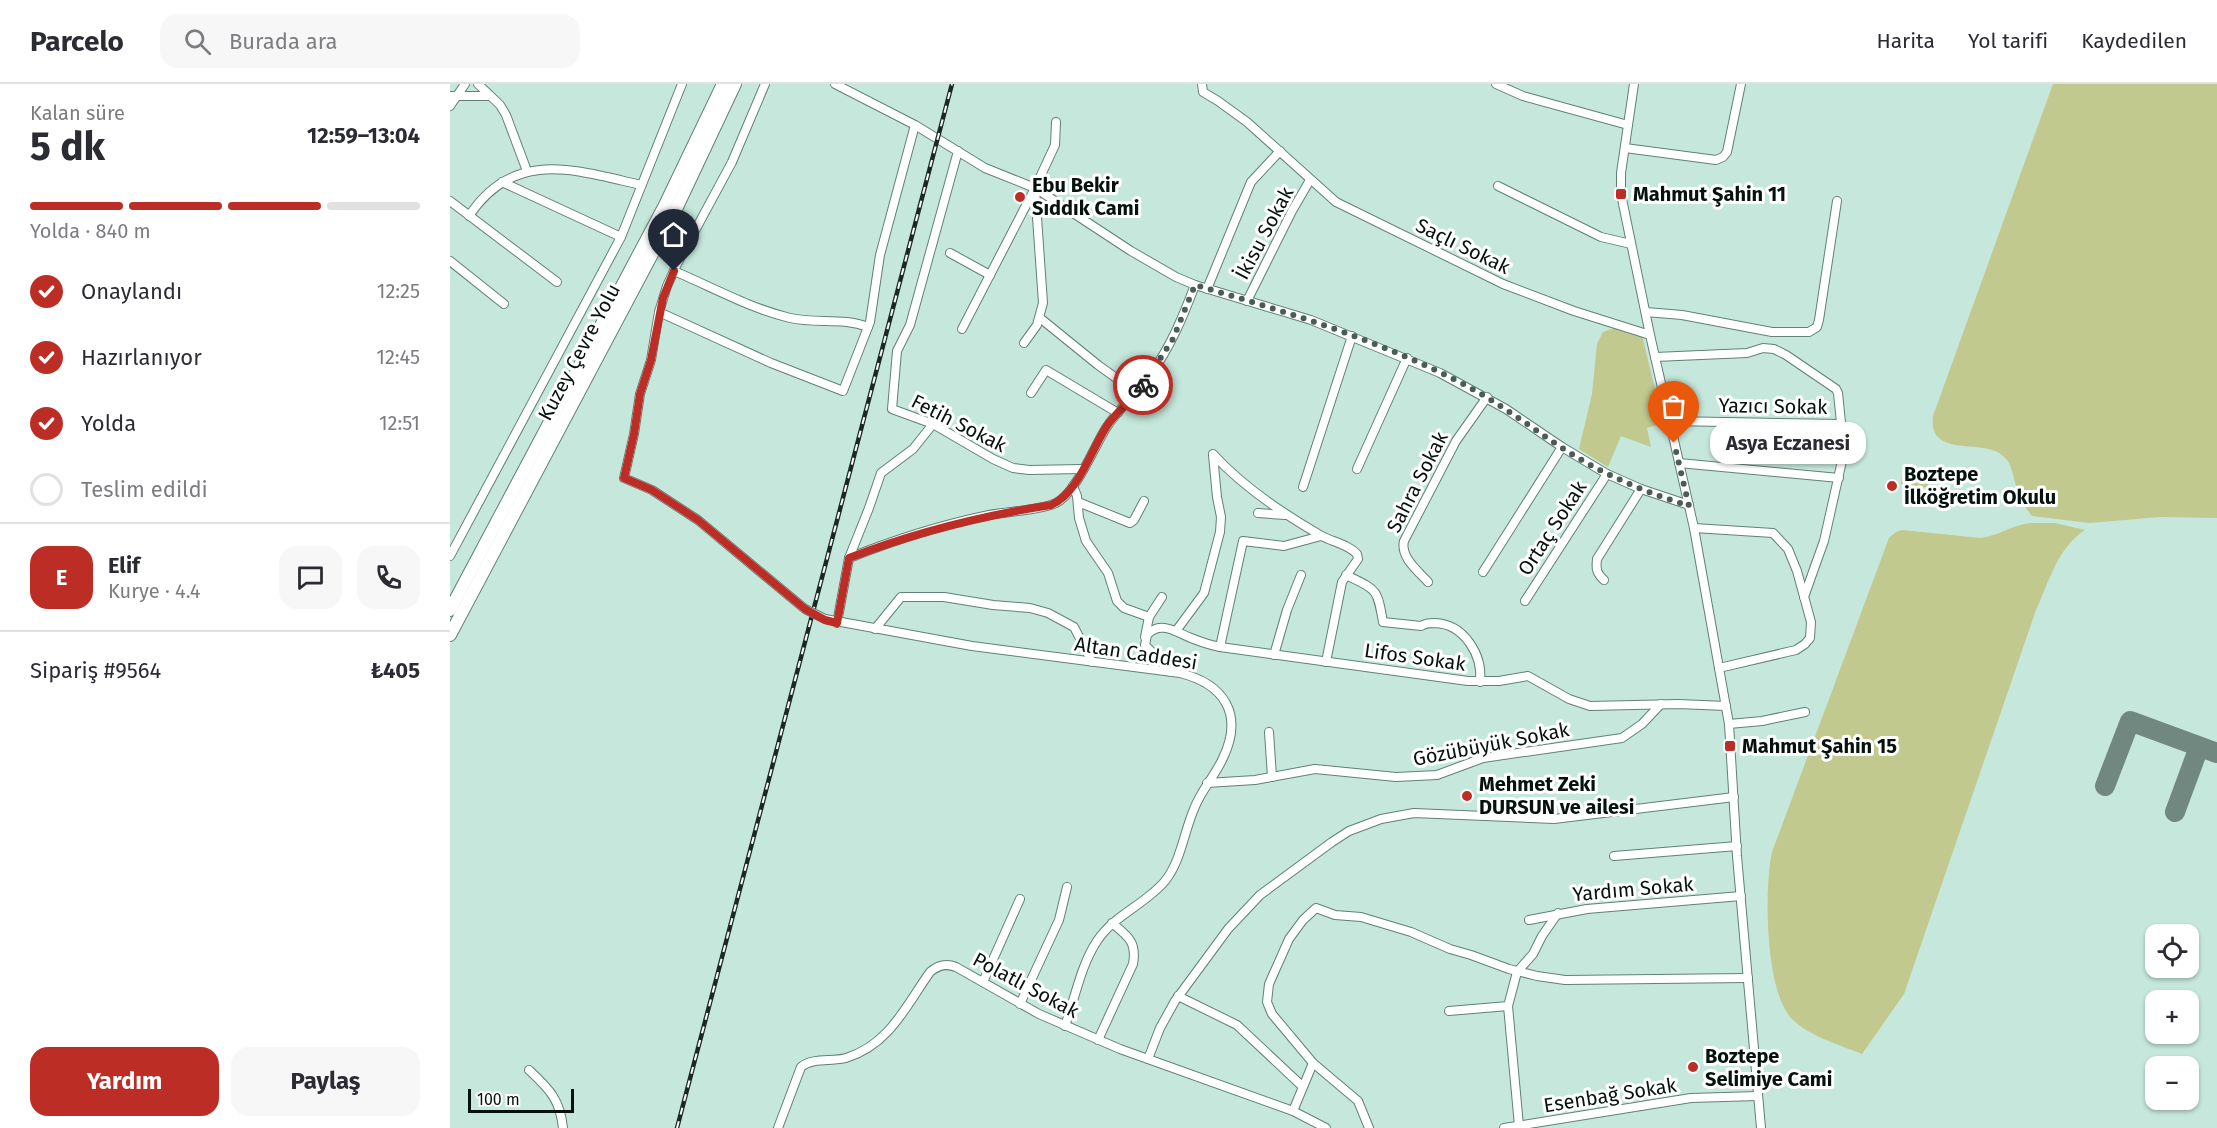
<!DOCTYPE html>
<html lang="tr">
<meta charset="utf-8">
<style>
body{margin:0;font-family:"Fira Sans",sans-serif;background:#f7f7f7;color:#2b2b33;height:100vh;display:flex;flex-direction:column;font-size:22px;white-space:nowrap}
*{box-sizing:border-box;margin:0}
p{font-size:20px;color:#7c7c81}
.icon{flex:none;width:33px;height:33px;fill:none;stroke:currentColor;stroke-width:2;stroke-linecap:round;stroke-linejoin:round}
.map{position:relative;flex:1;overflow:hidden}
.details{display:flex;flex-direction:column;background:#fff;width:450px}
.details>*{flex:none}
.tools{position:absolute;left:1695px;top:840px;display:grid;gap:12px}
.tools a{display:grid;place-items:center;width:54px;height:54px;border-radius:12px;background:#fff;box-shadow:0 2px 4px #0004;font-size:30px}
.scale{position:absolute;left:18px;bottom:15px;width:106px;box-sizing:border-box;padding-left:6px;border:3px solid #06120e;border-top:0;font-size:16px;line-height:21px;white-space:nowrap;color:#06120e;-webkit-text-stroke:4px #fff;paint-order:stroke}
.pin{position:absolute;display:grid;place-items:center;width:51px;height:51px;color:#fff;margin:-62px -26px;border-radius:50% 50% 50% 0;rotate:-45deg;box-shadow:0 0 6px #0007}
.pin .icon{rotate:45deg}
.courier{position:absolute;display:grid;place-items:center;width:60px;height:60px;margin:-30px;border:4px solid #bc2e25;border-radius:50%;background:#fff;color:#222;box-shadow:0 2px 8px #0007}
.bubble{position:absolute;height:42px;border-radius:18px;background:#fff;box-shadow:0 2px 4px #0004;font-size:20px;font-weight:700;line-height:42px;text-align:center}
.headline em{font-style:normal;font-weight:700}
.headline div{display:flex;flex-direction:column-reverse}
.headline{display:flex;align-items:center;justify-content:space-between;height:102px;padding:0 30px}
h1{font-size:39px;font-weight:700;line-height:45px}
.bar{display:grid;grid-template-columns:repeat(4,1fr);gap:9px 6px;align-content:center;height:72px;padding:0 30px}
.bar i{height:8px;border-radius:4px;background:#e1e1e2}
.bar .active{background:#bc2e25}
.bar p{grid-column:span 4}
.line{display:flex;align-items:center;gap:15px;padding:0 30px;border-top:2px solid #e1e1e2}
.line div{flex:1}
.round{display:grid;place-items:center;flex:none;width:63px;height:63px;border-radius:18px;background:#f7f7f7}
ol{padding:0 30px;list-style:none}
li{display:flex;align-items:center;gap:18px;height:66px}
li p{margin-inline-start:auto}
li .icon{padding:6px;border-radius:50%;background:#bc2e25;color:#fff;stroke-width:4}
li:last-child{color:#7c7c81}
li i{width:33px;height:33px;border:3px solid #e1e1e2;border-radius:50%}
.primary-button{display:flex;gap:12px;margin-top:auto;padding:12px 30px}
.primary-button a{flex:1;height:69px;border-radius:18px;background:#bc2e25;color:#fff;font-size:24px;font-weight:700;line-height:69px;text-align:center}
.primary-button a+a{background:#f7f7f7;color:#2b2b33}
header{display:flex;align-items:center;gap:36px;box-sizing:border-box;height:84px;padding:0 30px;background:#fff;border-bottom:2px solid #e1e1e2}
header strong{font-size:28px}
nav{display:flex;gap:33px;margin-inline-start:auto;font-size:21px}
.search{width:420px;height:54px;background:#f7f7f7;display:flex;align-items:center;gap:15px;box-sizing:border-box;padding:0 21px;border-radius:18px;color:#7c7c81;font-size:22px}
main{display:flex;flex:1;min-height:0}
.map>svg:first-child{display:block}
</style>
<header>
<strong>Parcelo</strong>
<div class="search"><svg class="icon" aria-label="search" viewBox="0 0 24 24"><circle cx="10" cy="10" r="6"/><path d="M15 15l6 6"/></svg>Burada ara</div>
<nav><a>Harita</a><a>Yol tarifi</a><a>Kaydedilen</a></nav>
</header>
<main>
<section class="details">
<div class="headline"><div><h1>5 dk</h1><p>Kalan süre</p></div><em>12:59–13:04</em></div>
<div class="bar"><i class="active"></i><i class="active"></i><i class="active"></i><i></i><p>Yolda · 840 m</p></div>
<ol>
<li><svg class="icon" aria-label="check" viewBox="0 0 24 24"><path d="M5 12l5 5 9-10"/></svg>Onaylandı<p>12:25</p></li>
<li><svg class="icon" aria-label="check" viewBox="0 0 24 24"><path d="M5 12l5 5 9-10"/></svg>Hazırlanıyor<p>12:45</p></li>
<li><svg class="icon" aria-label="check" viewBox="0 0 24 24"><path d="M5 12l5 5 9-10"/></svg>Yolda<p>12:51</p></li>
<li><i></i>Teslim edildi</li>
</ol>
<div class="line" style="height:108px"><b class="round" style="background:#bc2e25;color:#fff">E</b><div><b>Elif</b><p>Kurye · 4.4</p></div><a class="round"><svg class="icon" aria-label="chat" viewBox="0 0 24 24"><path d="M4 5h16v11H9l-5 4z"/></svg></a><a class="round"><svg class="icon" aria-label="phone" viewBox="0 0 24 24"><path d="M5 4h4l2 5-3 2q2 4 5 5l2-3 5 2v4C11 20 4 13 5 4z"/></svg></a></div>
<div class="line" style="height:78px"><div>Sipariş #9564</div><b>₺405</b></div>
<div class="primary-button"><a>Yardım</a><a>Paylaş</a></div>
</section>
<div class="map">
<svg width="1767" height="1044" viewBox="0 0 1767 1044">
<rect width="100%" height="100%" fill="#c6e7db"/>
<g fill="#c1c98e">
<path d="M1603,0H1767V434L1710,433L1640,439L1582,432C1576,424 1571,417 1568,408C1562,393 1564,376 1547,368C1525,357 1478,372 1483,332Z"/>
<path d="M1164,244L1191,252L1193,255L1213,339L1197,344L1201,363L1171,352L1158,383L1129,365L1142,310L1147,260L1153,248Z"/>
<path d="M1453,386L1480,389L1478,404L1451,400Z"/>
<path d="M1580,439H1605L1635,446C1607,464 1599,498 1586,526L1454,910L1412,970C1390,961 1359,952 1342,935C1315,908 1314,804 1322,768L1439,454L1446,448L1452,446L1531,454C1548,452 1562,441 1580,439Z"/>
</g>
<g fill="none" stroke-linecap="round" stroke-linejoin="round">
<g stroke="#708880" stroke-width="20">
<path d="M1655,702L1680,637L1767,669"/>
<path d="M1725,728L1749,663"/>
</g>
<g stroke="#628076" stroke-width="10">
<g id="minor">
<path d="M28,0L50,21L56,31L77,87"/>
<path d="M315,0L282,78L227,180L217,202L209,228L201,276L190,310L184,350L174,394L202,406L248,436L355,525"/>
<path d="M385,0L465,41L535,84L585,104L681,167L726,193L745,201L861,236L990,289L1056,325L1112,363L1157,390L1191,405L1239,421"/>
<path d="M752,0L753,8L768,17L797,38L886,118L1053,200L1124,227L1200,251"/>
<path d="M1046,0L1073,12L1178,41"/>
<path d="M1184,0L1171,89V110L1200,251L1244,444L1279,640L1287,772L1311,1044"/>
<path d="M0,12H39"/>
<path d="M0,22L15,0"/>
<path d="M1175,64L1266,76L1273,73L1277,68L1291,0"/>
<path d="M508,67L460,241L447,267L442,325L483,340L543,375L563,384L579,386L632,385"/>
<path d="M52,98L171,153"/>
<path d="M1048,102L1151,153L1181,160"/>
<path d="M0,117L107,198"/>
<path d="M19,132C64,64 125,86 191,101"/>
<path d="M500,169L540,191"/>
<path d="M0,177L54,220"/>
<path d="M224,187C262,203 299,224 340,234C367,240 393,233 418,243"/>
<path d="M757,205L801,98L830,67"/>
<path d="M797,217L842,127L860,96"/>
<path d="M209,228L321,279L393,307L420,238L430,171L465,41"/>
<path d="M1196,228L1232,231L1322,248H1359L1367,243L1369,236L1387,117"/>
<path d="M590,234L648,281L687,309"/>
<path d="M512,245L585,104L605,61L606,38"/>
<path d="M574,259L587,241L593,219L585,105"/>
<path d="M1205,273L1297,269L1313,264L1324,265L1336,271L1386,305L1388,309L1394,368L1374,457L1354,513"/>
<path d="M581,309L596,286L668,329"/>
<path d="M1219,337L1390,340"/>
<path d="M763,370C793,403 832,429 870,451C882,458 898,460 907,470L908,475L892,498L876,578"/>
<path d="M1229,379L1389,394"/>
<path d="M907,385L957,274"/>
<path d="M623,402L627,412L629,434L636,457L658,489L667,517L674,524L699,533"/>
<path d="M853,403L902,252"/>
<path d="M628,418L680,439L684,436L694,417"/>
<path d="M808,429L835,431"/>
<path d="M1244,444L1323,449L1338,465L1347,487L1361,538L1360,554L1355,560L1346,566L1269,584"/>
<path d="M0,472L171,153L232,0"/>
<path d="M399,474C444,456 491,441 539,431C558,427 588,427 606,419C626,409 644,363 656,344C669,324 687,310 700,291C720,264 733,233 745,201"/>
<path d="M1033,488L1112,363"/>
<path d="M896,491C927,506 927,504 933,538L971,542C976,539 979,539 985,539C1014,540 1033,571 1030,598"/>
<path d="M1154,496C1146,489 1146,484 1147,475L1191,405"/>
<path d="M978,498C968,487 950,473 954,457L1006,357L1037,313"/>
<path d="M1075,517L1157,390"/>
<path d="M375,535L522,562L730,589C774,600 794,630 773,674C765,692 751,706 744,725C734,748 731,777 715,797C696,820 664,831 647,857C631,881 625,914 615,942"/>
<path d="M387,539L399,474L419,424L431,389L463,365L483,340"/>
<path d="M425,545L451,513H494L543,521L580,524L598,529L624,543L642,578"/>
<path d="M726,547L754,509L770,448L771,433L767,413L763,371"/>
<path d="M695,553L699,533L712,513"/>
<path d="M770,563L793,457L834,462L871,452"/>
<path d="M824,571L837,526L851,491"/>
<path d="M721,588L695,561L697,551C710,536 726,548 741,554C751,558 760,561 770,563L1018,597H1049L1078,592L1119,615L1140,622L1228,620L1276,622"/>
<path d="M1279,640L1312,637L1355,628"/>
<path d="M819,648L822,693"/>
<path d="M757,699L805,696L865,685L946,693L987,691L1033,674L1172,654L1192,640L1211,620"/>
<path d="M1164,772L1287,762"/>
<path d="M1079,836L1137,825L1291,812"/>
<path d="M533,898L570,815"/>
<path d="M728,912L787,941L852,1002"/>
<path d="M570,920L609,836L617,803"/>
<path d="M999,927L1058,922"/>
<path d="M648,956L683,880C687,858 678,852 662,839"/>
<path d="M698,975L710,944L725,917L778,845L810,811L882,758L899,747L931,735L964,729L1104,735L1284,713"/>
<path d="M79,986C99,1005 110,1015 113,1044"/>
<path d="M843,1027L863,979"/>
<path d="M1069,1042L1058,922L1067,888L1083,870L1092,852L1108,829"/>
<path d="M328,1044L351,983C363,973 382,978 396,974C439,961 456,922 480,888C488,881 496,879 506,883L589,930L670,965L843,1027L876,1044"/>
<path d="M919,1044L908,1017L863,979L822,930L817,918L819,900L839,855L853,836L866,824L885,831L911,833L961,848L1000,865L1021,871L1059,885L1087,892L1115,896L1298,894"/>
<path d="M1054,1044L1241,1014L1308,1012"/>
</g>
</g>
<g stroke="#628076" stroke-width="14">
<g id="highway">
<path d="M0,526L215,121L273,0"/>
<path d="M0,551L227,123L285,0"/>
</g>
</g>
<use href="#minor" stroke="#fff" stroke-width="8"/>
<use href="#highway" stroke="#fff" stroke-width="12"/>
<g stroke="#1b2924" stroke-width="4.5">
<path id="rail" d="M227,1044L502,0"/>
</g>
<use href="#rail" stroke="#fff" stroke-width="2" stroke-dasharray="7" stroke-linecap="butt"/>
<g stroke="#628076" stroke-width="10" stroke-linecap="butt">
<path id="minor-bridge" d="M355,525L375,535"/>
</g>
<use href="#minor-bridge" stroke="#fff" stroke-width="8"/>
</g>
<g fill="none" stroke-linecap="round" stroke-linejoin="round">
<path stroke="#495d56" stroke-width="6" stroke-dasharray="0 10.8" d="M693,301L723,255L745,201C837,228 930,256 1015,301C1065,327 1107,366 1158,390C1184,403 1211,413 1239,422L1224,359"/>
<path stroke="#bc2e25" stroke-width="8" d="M224,187L213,214L201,276L190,310L184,350L174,394L202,406L248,436L355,525L375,536L387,539L399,474C466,448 530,432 601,421C629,410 642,362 659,339C670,325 683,314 693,301"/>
</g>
<g fill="#bc2e25" stroke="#fff" stroke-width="2">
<rect x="1165" y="104" width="12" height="12" rx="3"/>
<circle cx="570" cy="113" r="6"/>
<circle cx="1442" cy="402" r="6"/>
<rect x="1274" y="656" width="12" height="12" rx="3"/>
<circle cx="1017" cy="712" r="6"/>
<circle cx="1243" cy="983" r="6"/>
</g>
<g text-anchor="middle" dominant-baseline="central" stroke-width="6" stroke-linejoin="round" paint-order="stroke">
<g font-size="20" font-weight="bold" fill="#06120e" stroke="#fff" text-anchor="start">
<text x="582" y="101">Ebu Bekir<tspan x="582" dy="23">Sıddık Cami</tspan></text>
<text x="1183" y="110">Mahmut Şahin 11</text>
<text x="1454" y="390">Boztepe<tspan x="1454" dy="23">İlköğretim Okulu</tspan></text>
<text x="1292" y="662">Mahmut Şahin 15</text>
<text x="1029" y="700">Mehmet Zeki<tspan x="1029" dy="23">DURSUN ve ailesi</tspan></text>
<text x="1255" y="972">Boztepe<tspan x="1255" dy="23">Selimiye Cami</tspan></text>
</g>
<g font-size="20" fill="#06120e" stroke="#fff">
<text transform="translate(814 149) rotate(-62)">İkisu Sokak</text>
<text transform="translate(1013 162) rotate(26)">Saçlı Sokak</text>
<text transform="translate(129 268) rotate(-62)">Kuzey Çevre Yolu</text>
<text transform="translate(1323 322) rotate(1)">Yazıcı Sokak</text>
<text transform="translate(509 339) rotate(27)">Fetih Sokak</text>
<text transform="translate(967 398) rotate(-63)">Sahra Sokak</text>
<text transform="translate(1102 444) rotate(-57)">Ortaç Sokak</text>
<text transform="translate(686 569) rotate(9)">Altan Caddesi</text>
<text transform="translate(965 573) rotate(8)">Lifos Sokak</text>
<text transform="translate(1041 660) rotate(-11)">Gözübüyük Sokak</text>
<text transform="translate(1183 805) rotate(-5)">Yardım Sokak</text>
<text transform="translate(576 901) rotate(28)">Polatlı Sokak</text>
<text transform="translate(1160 1011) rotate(-9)">Esenbağ Sokak</text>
</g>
</g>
</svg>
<div class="tools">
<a><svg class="icon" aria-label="locate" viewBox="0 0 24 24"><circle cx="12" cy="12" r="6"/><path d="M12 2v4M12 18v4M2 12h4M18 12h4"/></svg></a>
<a>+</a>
<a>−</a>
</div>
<div class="scale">100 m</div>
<div class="pin" style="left:1224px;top:359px;background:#ea580c"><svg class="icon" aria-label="bag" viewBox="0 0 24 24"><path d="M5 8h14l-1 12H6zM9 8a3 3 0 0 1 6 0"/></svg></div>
<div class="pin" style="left:224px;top:187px;background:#1f2937"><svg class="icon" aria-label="home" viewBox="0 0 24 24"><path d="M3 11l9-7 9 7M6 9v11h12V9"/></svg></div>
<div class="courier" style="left:693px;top:301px"><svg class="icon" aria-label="bike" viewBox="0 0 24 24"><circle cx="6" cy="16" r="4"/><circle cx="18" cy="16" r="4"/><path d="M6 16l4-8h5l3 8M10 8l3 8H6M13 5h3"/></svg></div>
<div class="bubble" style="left:1260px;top:338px;width:156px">Asya Eczanesi</div>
</div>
</main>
